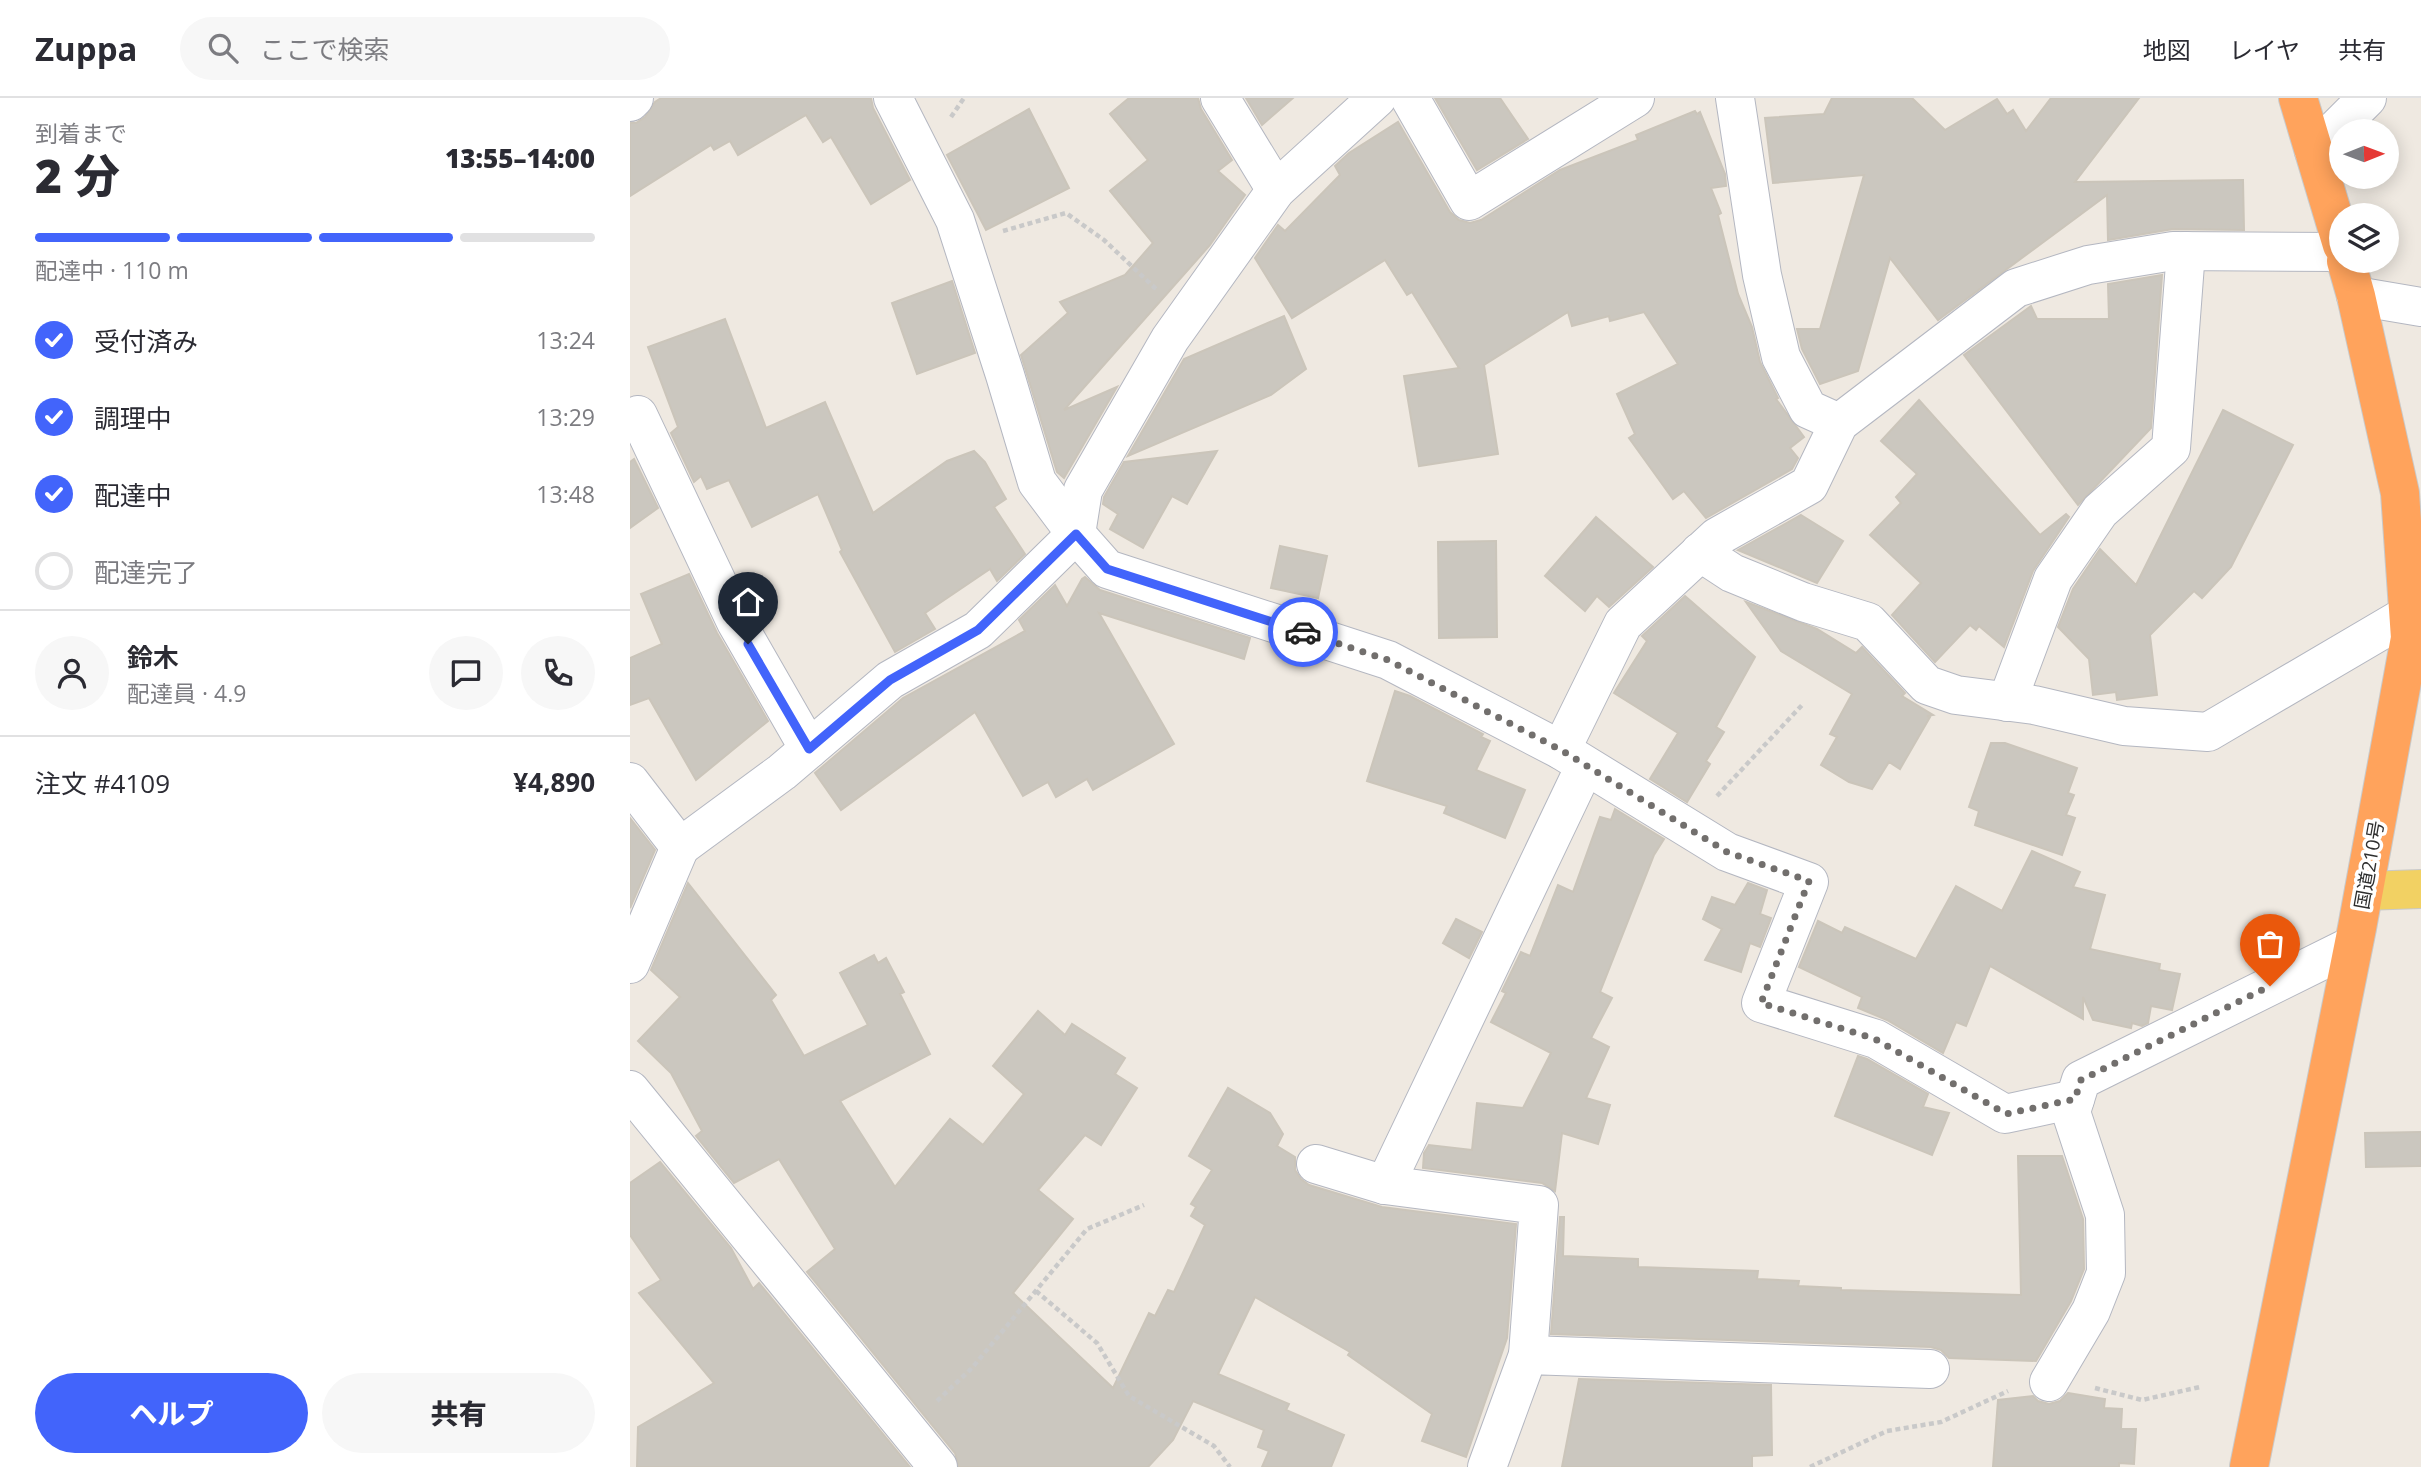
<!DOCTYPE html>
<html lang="ja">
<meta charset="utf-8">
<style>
body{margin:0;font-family:"Open Sans","Noto Sans JP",sans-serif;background:#f7f7f7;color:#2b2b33;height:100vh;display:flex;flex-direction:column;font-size:26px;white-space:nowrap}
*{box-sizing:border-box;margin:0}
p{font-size:23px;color:#7c7c81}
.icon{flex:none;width:38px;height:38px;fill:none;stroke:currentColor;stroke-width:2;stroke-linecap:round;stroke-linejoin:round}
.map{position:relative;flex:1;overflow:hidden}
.drawer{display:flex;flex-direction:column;background:#fff;width:630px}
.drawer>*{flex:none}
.needle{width:46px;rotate:89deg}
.fabs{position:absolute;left:1699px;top:21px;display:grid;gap:14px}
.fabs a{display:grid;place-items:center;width:70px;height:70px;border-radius:50%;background:#fff;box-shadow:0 4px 18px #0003;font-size:35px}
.pin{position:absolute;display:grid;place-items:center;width:60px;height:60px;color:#fff;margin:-72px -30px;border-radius:50% 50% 50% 0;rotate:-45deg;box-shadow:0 0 7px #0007}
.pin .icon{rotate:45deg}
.courier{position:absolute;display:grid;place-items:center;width:70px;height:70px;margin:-35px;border:5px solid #4264fb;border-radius:50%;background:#fff;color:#222;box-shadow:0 2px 9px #0007}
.head em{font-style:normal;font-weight:800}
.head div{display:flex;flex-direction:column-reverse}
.head{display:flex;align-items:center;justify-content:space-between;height:119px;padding:0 35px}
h1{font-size:46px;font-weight:800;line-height:52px}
.bar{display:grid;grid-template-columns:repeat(4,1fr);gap:10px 7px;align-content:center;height:84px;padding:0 35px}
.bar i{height:9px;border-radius:5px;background:#e1e1e2}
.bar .current{background:#4264fb}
.bar p{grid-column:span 4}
.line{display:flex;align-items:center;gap:18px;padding:0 35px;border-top:2px solid #e1e1e2}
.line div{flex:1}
.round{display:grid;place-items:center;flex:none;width:74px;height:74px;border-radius:37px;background:#f7f7f7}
ol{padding:0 35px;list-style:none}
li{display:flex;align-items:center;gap:21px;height:77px}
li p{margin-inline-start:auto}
li .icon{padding:7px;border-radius:50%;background:#4264fb;color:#fff;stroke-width:4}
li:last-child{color:#7c7c81}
li i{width:38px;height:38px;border:4px solid #e1e1e2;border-radius:50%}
.cta{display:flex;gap:14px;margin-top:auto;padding:14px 35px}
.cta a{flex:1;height:80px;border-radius:42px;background:#4264fb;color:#fff;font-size:28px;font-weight:800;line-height:80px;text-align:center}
.cta a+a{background:#f7f7f7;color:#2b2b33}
header{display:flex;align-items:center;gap:42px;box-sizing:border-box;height:98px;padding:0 35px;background:#fff;border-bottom:2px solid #e1e1e2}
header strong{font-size:33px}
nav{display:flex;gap:38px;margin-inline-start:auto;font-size:24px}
.search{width:490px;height:63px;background:#f7f7f7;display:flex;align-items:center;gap:18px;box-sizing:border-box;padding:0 24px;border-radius:38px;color:#7c7c81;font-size:26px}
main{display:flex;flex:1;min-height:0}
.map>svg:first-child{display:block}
</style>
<header>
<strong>Zuppa</strong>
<div class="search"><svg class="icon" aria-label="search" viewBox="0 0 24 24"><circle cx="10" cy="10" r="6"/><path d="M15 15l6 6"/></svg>ここで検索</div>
<nav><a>地図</a><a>レイヤ</a><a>共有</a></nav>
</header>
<main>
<section class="drawer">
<div class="head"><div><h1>2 分</h1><p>到着まで</p></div><em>13:55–14:00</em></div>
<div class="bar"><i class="current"></i><i class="current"></i><i class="current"></i><i></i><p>配達中 · 110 m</p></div>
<ol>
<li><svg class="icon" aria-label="check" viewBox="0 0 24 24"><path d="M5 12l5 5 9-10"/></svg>受付済み<p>13:24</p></li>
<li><svg class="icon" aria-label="check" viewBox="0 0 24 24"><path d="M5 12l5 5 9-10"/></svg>調理中<p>13:29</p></li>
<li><svg class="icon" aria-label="check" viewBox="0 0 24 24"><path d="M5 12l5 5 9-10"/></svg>配達中<p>13:48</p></li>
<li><i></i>配達完了</li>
</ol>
<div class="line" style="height:126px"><a class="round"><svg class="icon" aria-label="person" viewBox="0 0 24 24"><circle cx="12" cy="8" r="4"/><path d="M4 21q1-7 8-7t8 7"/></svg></a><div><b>鈴木</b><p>配達員 · 4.9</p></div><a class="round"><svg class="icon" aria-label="chat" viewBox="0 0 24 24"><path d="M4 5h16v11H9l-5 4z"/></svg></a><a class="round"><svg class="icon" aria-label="phone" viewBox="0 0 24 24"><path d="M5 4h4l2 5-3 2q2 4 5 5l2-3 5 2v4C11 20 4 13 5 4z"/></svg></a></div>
<div class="line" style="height:91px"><div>注文 #4109</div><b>¥4,890</b></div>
<div class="cta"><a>ヘルプ</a><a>共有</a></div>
</section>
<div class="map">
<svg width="1791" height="1369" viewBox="0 0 1791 1369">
<rect width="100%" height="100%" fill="#efe9e1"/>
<g fill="#cbc7bf" stroke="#cbc5ba" stroke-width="2">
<path d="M31,0H241L243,10L280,82L241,106L201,39L193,44L176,17L108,57L100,43L84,52L81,47L0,98V25H6L15,19L25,4Z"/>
<path d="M499,0H568L571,11L602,62L588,73L615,97L580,147L434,312L487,289L434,380L427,374L391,257L438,215L430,204L495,177L523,145L480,93L518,62L480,16Z"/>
<path d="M616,0H663L632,27Z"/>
<path d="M805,0H870L898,41L847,72Z"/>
<path d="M1202,0H1282L1315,32L1367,1L1377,16L1383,12L1396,33L1421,0H1509L1445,84L1613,82L1614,132L1543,131L1478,142L1477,97L1308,222L1260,160L1228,273L1190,286L1172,251L1167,231H1190L1234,77L1143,85L1135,20L1194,16Z"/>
<path d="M399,11L439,90L356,132L317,57Z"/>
<path d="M1065,13L1067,16L1070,14L1095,76L1096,88L1081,90L1091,115L1088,117L1108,196L1122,229L1130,264L1148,300L1146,301L1174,339L1160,350L1168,360L1162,371L1076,420L1054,393L1043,401L999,340L1005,336L987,296L1048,266L1014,214L980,223L979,218L942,228L938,214L854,267L868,356L789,368L774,278L829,270L782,194L777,197L755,162L662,220L625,160L648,127L655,133L710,77L705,68L719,55L768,24L820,114L829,122L840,125L851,122L930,72L1008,42L1006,37Z"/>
<path d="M1532,177L1521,330L1448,407L1334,257L1401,208L1407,221H1479L1478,186Z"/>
<path d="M322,183L345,255L287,276L262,205Z"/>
<path d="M654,218L676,271L641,297L498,358L554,261Z"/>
<path d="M95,221L136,330L195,304L243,415L317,363L344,353L355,364L376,401L364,409L395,456L367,483L360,471L295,515L305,531L265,554L210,454L212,452L188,396L122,429L99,382L77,391L71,378L64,384L41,335L48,329L18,249Z"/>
<path d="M1289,302L1410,437L1436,416L1439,419L1403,473L1374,549L1349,528L1346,532L1340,527L1305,564L1262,517L1291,485L1240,437L1271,405L1266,399L1287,376L1251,343Z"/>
<path d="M1593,312L1663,347L1601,469L1572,500L1564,493L1520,537L1527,597L1487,602L1486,594L1463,597L1459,561L1428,529L1443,491L1470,451L1506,487Z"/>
<path d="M587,353L557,406L542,398L513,450L480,431L488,416L473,406L474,399L494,364Z"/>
<path d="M4,361L28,410L0,430V364Z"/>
<path d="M1171,417L1213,443L1187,485L1108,452Z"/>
<path d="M966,419L1023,469L979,509L967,498L955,513L915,478Z"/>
<path d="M866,443L867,539L809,540L808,444Z"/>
<path d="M650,448L697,458L688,500L641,490Z"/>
<path d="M59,476L87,535L138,623L66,682L19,600L0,607V560L32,546L11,496Z"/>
<path d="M455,479L470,492L620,540L614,561L469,515L544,646L463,692L457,681L426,699L418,684L393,698L345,614L211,712L185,675L273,600L395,533L389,522L425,487L437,508L452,481Z"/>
<path d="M1055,498L1125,559L1086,629L1094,634L1076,663L1080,666L1057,704L1020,681L1048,635L984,595L1017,543L1012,538Z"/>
<path d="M1116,504L1187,531L1226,555L1232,549L1275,595L1272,598L1303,617L1297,618L1300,619L1270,671L1259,664L1242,691L1219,684L1191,667L1207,639L1200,636L1222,596L1151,553Z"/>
<path d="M765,593L780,598L853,636L851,639L860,643L846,672L895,692L875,740L814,715L817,708L737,683Z"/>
<path d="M1361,645H1375L1447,670L1438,695L1444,697L1436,717L1445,720L1432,757L1345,727L1349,713L1339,709Z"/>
<path d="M985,711L1034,741L1024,757L970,894L982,900L961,940L979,949L956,1000L980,1007L968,1046L932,1035L925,1093L912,1085L793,1070L794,1055L799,1047L842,1052L847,1005L893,1010L921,955L861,924L876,895L872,893L891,854L900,858L928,787L943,794L970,719L981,722Z"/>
<path d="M0,720L25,752L0,810Z"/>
<path d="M1402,753L1450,774L1443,789L1475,797L1460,851L1530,866L1529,872L1550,876L1542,912L1521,908L1518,925L1512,928L1502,925L1501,930L1463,922L1453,899V921L1360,868L1336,928L1326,924L1313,955L1257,922L1228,910L1232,899L1169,869L1188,823L1212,835L1215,829L1286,861L1326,788L1372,813Z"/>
<path d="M58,785L146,897L141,902L174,958L238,927L210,875L244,857L248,865L256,860L274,894L270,896L300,956L210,1003L265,1089L320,1021L353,1047L394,996L363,968L408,913L435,937L442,926L495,960L485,976L507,990L471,1047L455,1037L408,1092L443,1121L383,1195L483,1290L519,1215L525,1218L538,1192L544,1194L575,1127L561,1118L566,1109L561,1106L582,1072L559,1058L598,990L640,1015L653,1036L647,1048L665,1059V1072L671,1081L679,1087L752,1109L886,1126L877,1240L836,1359L792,1343L802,1316L718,1257L720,1254L625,1199L588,1276L659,1306L656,1312L714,1337L701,1369H632L639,1353L628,1349L634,1332L563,1303L543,1342L518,1369H329L325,1355L177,1174L205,1151L149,1061L104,1085L66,1038L72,1033L41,975L8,943L50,899L21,872Z"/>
<path d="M1118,785L1137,792L1130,816L1141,820L1130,849L1120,845L1111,874L1075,862L1092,831L1073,821L1082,799L1105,807Z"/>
<path d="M826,821L852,834L839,860L813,845Z"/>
<path d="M1228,958L1237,961L1298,996L1293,1009L1319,1015L1302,1057L1205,1018Z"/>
<path d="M1791,1034V1068L1736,1069L1735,1035Z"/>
<path d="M1388,1058H1432L1453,1121L1454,1171L1441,1203L1406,1263L1319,1260L1311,1252L1301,1249L921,1236L930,1119H934L933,1158L1008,1161V1169L1128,1173L1127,1181L1169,1183L1168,1188L1211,1190V1192L1391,1197Z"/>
<path d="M30,1064L101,1150L123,1191L129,1185L280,1369H7L8,1329L84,1285L9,1195L31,1182L0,1137V1085Z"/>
<path d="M949,1281L1141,1287L1142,1357L1122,1358V1369H932Z"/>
<path d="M1438,1295L1475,1301L1474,1310L1492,1311L1491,1331H1506L1504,1366L1489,1365V1369H1363L1368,1302L1403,1298L1408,1303L1419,1306L1430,1303Z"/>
</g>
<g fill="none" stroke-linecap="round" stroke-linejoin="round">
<g stroke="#b4b7c1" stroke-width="40">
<g id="minor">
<path d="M263,0L325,122L375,277L407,384L446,436L477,471L758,562L931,652L1097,754L1179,784L1131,905L1246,941L1375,1016L1445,1001"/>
<path d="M590,0L646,92"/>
<path d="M780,0L839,103L1005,0"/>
<path d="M1105,0L1132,177L1151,259L1178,311L1209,325"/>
<path d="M0,4L4,0"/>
<path d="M1684,53L1737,0"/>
<path d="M1726,198L1791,209"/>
<path d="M8,317L106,524L179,651"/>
<path d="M1070,454L1102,475L1173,504L1238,524L1297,587L1326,597L1404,607L1494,628L1578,634L1779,516"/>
<path d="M1377,604L1423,481L1470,413L1541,350L1556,153"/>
<path d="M931,652L993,526L1087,439L1179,387L1209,325L1386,190L1458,167L1543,153L1712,154"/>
<path d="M0,684L50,749"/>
<path d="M50,749L152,674L260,582L348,532L446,436L453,392L540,241L646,92L747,0"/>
<path d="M0,866L50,749"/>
<path d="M0,992L308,1369"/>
<path d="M686,1066L755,1087L909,1107L898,1257"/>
<path d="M755,1087L955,668"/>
<path d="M1419,1284L1461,1213L1476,1175L1475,1117L1441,1014L1451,982L1723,847"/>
<path d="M857,1369L898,1257L1300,1271"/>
</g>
</g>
<g stroke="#c9c9c9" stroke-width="40">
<path id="major" d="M1734,793L1791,791"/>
</g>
<g stroke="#c9c9c9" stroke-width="40">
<g id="highway">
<path d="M1668,0L1712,147"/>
<path d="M1619,1369L1727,830L1780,540L1770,395L1726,198L1716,163"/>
</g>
</g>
<g stroke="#c9c9c9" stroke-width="4.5" stroke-dasharray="5 3.5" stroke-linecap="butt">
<path d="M321,19L334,0"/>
<path d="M373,133L436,115L474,142L526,191"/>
<path d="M1087,698L1173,606"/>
<path d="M406,1193L467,1245L499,1298L584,1348L600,1369"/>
<path d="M1465,1290L1512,1302L1570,1289"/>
<path d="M307,1303L342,1270L457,1131L514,1107"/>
<path d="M1180,1369L1257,1333L1311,1324L1378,1293"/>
</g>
<use href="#minor" stroke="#fff" stroke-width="38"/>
<use href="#major" stroke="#f2d163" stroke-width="38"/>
<use href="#highway" stroke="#ffa35c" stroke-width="38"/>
</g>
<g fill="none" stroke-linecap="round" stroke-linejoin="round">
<path stroke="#726f6d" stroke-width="7" stroke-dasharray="0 12.6" d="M673,534L758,562L931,652L1097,754L1179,783L1131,905L1245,941L1376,1016L1445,1001L1451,982L1640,888"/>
<path stroke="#4264fb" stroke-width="9" d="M118,546L179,651L260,582L348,532L446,436L477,471L673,534"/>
</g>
<g text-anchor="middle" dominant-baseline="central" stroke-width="7" stroke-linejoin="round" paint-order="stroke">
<g font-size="19" fill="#2e2e2e" stroke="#fff">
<text transform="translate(1739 767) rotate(-80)">国道210号</text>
</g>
</g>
</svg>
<div class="fabs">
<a><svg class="needle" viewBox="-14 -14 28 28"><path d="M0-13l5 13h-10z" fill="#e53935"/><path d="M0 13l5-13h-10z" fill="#7c7c81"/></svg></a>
<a><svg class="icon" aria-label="layers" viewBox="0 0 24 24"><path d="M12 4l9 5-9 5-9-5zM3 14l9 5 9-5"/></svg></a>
</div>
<div class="pin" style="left:1640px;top:888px;background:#ea580c"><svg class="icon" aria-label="bag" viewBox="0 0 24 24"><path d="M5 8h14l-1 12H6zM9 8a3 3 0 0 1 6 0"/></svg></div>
<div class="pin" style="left:118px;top:546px;background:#1f2937"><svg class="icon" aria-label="home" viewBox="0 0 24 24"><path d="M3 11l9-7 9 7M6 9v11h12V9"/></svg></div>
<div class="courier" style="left:673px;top:534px"><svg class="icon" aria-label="car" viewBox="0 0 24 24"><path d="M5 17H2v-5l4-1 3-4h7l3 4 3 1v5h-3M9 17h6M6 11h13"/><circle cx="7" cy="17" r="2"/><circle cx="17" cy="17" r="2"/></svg></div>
</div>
</main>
